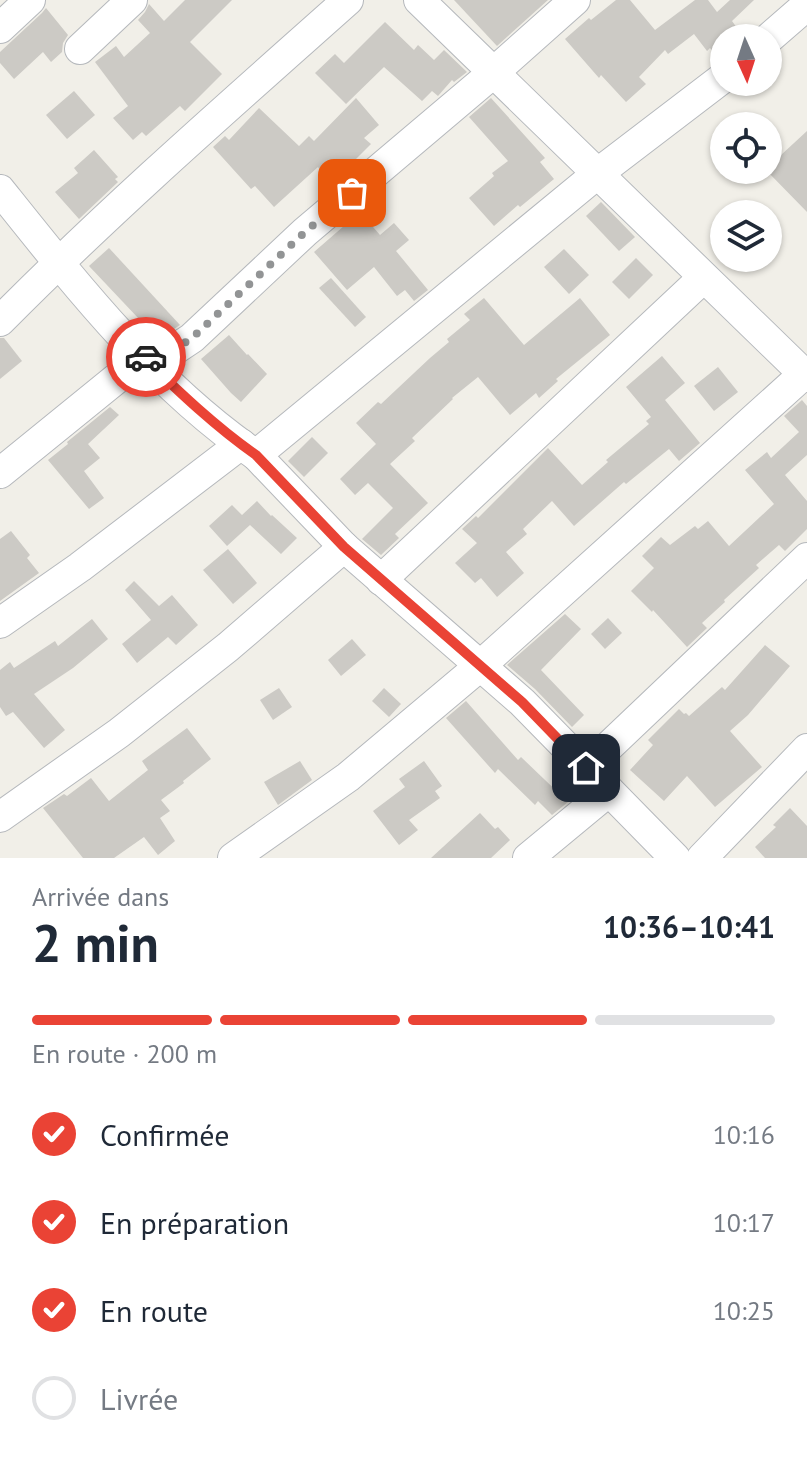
<!DOCTYPE html>
<html lang="fr">
<meta charset="utf-8">
<style>
body{margin:0;font-family:"PT Sans",sans-serif;background:#f2f2f3;color:#1f2937;height:100vh;display:flex;flex-direction:column;font-size:30px;white-space:nowrap}
*{box-sizing:border-box;margin:0}
p{font-size:26px;color:#747a83}
.icon{flex:none;width:44px;height:44px;fill:none;stroke:currentColor;stroke-width:2;stroke-linecap:round;stroke-linejoin:round}
.map{position:relative;height:858px;overflow:hidden}
.drawer{display:flex;flex-direction:column;background:#fff;flex:1}
.drawer>*{flex:none}
.needle{width:52px;rotate:177deg}
.fabs{position:absolute;left:710px;top:24px;display:grid;gap:16px}
.fabs a{display:grid;place-items:center;width:72px;height:72px;border-radius:50%;background:#fff;box-shadow:0 2px 6px #0004;font-size:40px}
.pin{position:absolute;display:grid;place-items:center;width:68px;height:68px;color:#fff;margin:-34px;border-radius:16px;box-shadow:0 4px 12px #0006}
.courier{position:absolute;display:grid;place-items:center;width:80px;height:80px;margin:-40px;border:6px solid #ea4335;border-radius:50%;background:#fff;color:#222;box-shadow:0 2px 10px #0007}
.summary em{font-style:normal;font-weight:800}
.summary div{display:flex;flex-direction:column-reverse}
.summary{display:flex;align-items:center;justify-content:space-between;height:136px;padding:0 32px}
h1{font-size:52px;font-weight:800;line-height:60px}
.bar{display:grid;grid-template-columns:repeat(4,1fr);gap:12px 8px;align-content:center;height:96px;padding:0 32px}
.bar i{height:10px;border-radius:6px;background:#e0e1e3}
.bar .current{background:#ea4335}
.bar p{grid-column:span 4}
ol{padding:0 32px;list-style:none}
li{display:flex;align-items:center;gap:24px;height:88px}
li p{margin-inline-start:auto}
li .icon{padding:8px;border-radius:50%;background:#ea4335;color:#fff;stroke-width:4}
li:last-child{color:#747a83}
li i{width:44px;height:44px;border:4px solid #e0e1e3;border-radius:50%}
.map>svg:first-child{display:block}
</style>
<div class="map">
<svg width="807" height="858" viewBox="0 0 807 858">
<rect width="100%" height="100%" fill="#f1efe8"/>
<g fill="#cccac5">
<path d="M185,0H232L190,42L222,74L185,111L180,106L146,136L142,132L133,140L113,118L128,106L95,62L116,46L124,57L150,33L138,20L145,12L149,4L164,21Z"/>
<path d="M454,0H548L497,46Z"/>
<path d="M616,0H630L655,30L695,0H708L717,12L730,0H754L732,21L737,28L724,38V59L720,60L710,48L707,51L694,34L668,54L665,50L639,77L646,84L626,102L601,75L599,78L565,39L589,18L591,20Z"/>
<path d="M46,8L68,35L63,43L62,52L51,62L43,52L14,79L0,63V52L42,13Z"/>
<path d="M385,22L414,50L418,45L434,60L444,50L467,72L454,82L452,80L438,96L432,91L422,101L384,67L346,104L315,73L335,54L344,63Z"/>
<path d="M74,91L95,115L67,139L46,115Z"/>
<path d="M356,98L379,125L364,138L371,144L343,172L331,160L320,170L318,167L274,207L255,186L251,189L213,147L225,136L229,140L259,108L299,146L309,136L314,141Z"/>
<path d="M491,98L545,158L540,162L554,179L520,207L518,205L494,226L469,198L494,176L492,173L508,161L469,117Z"/>
<path d="M807,131V212L766,170H768V167Z"/>
<path d="M94,150L118,177L115,179L118,182L79,219L55,192L78,173L74,168Z"/>
<path d="M601,202L635,237L619,251L586,216Z"/>
<path d="M360,212L380,235L394,223L409,240L396,251L428,290L414,301L405,290L397,296L374,267L347,290L314,252Z"/>
<path d="M109,248L180,325L162,337H156L89,266Z"/>
<path d="M564,249L589,275L569,294L544,267Z"/>
<path d="M636,258L653,275L629,299L612,282Z"/>
<path d="M331,278L366,317L355,327L319,288Z"/>
<path d="M484,298L524,345L580,298L610,335L556,379L558,381L539,398L536,393L510,415L478,377L452,398L453,399L412,438L415,441L390,464L428,503L395,534L399,538L381,555L362,539L393,508L368,483L355,495L340,479L376,444L356,423L378,402L381,404L430,358L449,342L447,339L470,320L464,314Z"/>
<path d="M229,335L247,355L248,354L267,374L241,402L231,393L201,359Z"/>
<path d="M0,338H4L22,361L0,379Z"/>
<path d="M662,356L685,383L665,400L700,443L679,461L669,449L626,484L624,482L574,526L552,501L523,529L527,534L506,552L524,573L497,597L481,578L475,583L455,563L477,543L462,529L476,516L478,518L548,448L582,485L608,462L606,460L649,424L646,421L651,417L626,387Z"/>
<path d="M718,367L738,392L714,411L694,386Z"/>
<path d="M802,400L807,406V455L785,475L807,501V529L785,551L779,545L756,565L759,568L724,600L725,602L702,623L707,628L687,647L653,610L652,612L631,591L654,568L642,556L661,537L670,545L695,526L698,529L708,521L729,546L774,504L745,470L767,452L771,458L799,432L784,416Z"/>
<path d="M110,407L119,415L88,444L100,458L84,471L104,498L89,509L48,460L68,444L67,442Z"/>
<path d="M312,437L328,453L304,477L288,461Z"/>
<path d="M257,501L271,516L272,515L297,538L281,554L250,525L227,546L209,526L232,505L242,515Z"/>
<path d="M11,531L30,555L27,558L39,573L0,601V539Z"/>
<path d="M228,549L257,583L233,604L203,570Z"/>
<path d="M134,581L159,606L172,595L198,625L176,645L168,637L137,663L122,644L151,620L125,590Z"/>
<path d="M565,614L581,629L541,670L584,715L572,727L535,689L507,665Z"/>
<path d="M608,618L622,633L605,649L591,634Z"/>
<path d="M92,619L108,639L73,668L34,694L65,730L44,748L13,712L6,716L0,707V670L10,662L14,668L55,641L58,646Z"/>
<path d="M352,639L366,655L341,676L328,660Z"/>
<path d="M765,645L790,666L748,715L730,731L762,767L715,807L687,776L664,801L630,770L653,745L648,740L679,709L684,714L686,713L689,716L722,687L725,690Z"/>
<path d="M279,688L292,707L273,720L260,700Z"/>
<path d="M384,688L401,704L389,717L372,701Z"/>
<path d="M466,701L518,760L521,757L568,802L552,815L538,801L535,805L498,769L495,773L446,718Z"/>
<path d="M187,728L211,759L183,781L184,783L161,800L170,811L160,818L175,841L158,855L144,837L114,858H83L43,808L64,794L67,796L91,778L109,801L148,770L142,761Z"/>
<path d="M300,761L312,780L278,805L264,782Z"/>
<path d="M424,761L442,786L435,791L440,798L409,820L418,830L399,845L373,811L405,787L399,779Z"/>
<path d="M790,808L807,826V858H765L755,847L776,827L773,825Z"/>
<path d="M480,813L495,829L498,827L510,840L491,858H431Z"/>
</g>
<g fill="none" stroke-linecap="round" stroke-linejoin="round">
<g stroke="#b5b8bc" stroke-width="32">
<g id="minor">
<path d="M419,0L807,377"/>
<path d="M0,28L30,0"/>
<path d="M768,39L807,5"/>
<path d="M80,49L132,0"/>
<path d="M0,190C76,285 155,386 256,455L344,547L522,702L675,858"/>
<path d="M0,321C111,209 230,105 348,0"/>
<path d="M256,455L597,174L724,77"/>
<path d="M0,473L143,357L168,354L192,338L305,232L493,73L575,0"/>
<path d="M381,580L703,278"/>
<path d="M0,623L80,567L241,444"/>
<path d="M586,768L807,558"/>
<path d="M0,817L119,733L228,647L344,547"/>
<path d="M233,858L348,777L480,666L804,374"/>
<path d="M528,858L609,791"/>
<path d="M702,858L807,749"/>
</g>
</g>
<use href="#minor" stroke="#fff" stroke-width="30"/>
</g>
<g fill="none" stroke-linecap="round" stroke-linejoin="round">
<path stroke="#929495" stroke-width="8" stroke-dasharray="0 14.4" d="M146,357L168,354L192,338L305,232L352,193"/>
<path stroke="#ea4335" stroke-width="10" d="M146,357H143C179,392 216,427 256,455L344,547L522,702L586,768"/>
</g>
</svg>
<div class="fabs">
<a><svg class="needle" viewBox="-14 -14 28 28"><path d="M0-13l5 13h-10z" fill="#e53935"/><path d="M0 13l5-13h-10z" fill="#747a83"/></svg></a>
<a><svg class="icon" aria-label="locate" viewBox="0 0 24 24"><circle cx="12" cy="12" r="6"/><path d="M12 2v4M12 18v4M2 12h4M18 12h4"/></svg></a>
<a><svg class="icon" aria-label="layers" viewBox="0 0 24 24"><path d="M12 4l9 5-9 5-9-5zM3 14l9 5 9-5"/></svg></a>
</div>
<div class="pin" style="left:352px;top:193px;background:#ea580c"><svg class="icon" aria-label="bag" viewBox="0 0 24 24"><path d="M5 8h14l-1 12H6zM9 8a3 3 0 0 1 6 0"/></svg></div>
<div class="pin" style="left:586px;top:768px;background:#1f2937"><svg class="icon" aria-label="home" viewBox="0 0 24 24"><path d="M3 11l9-7 9 7M6 9v11h12V9"/></svg></div>
<div class="courier" style="left:146px;top:357px"><svg class="icon" aria-label="car" viewBox="0 0 24 24"><path d="M5 17H2v-5l4-1 3-4h7l3 4 3 1v5h-3M9 17h6M6 11h13"/><circle cx="7" cy="17" r="2"/><circle cx="17" cy="17" r="2"/></svg></div>
</div>
<section class="drawer">
<div class="summary"><div><h1>2 min</h1><p>Arrivée dans</p></div><em>10:36–10:41</em></div>
<div class="bar"><i class="current"></i><i class="current"></i><i class="current"></i><i></i><p>En route · 200 m</p></div>
<ol>
<li><svg class="icon" aria-label="check" viewBox="0 0 24 24"><path d="M5 12l5 5 9-10"/></svg>Confirmée<p>10:16</p></li>
<li><svg class="icon" aria-label="check" viewBox="0 0 24 24"><path d="M5 12l5 5 9-10"/></svg>En préparation<p>10:17</p></li>
<li><svg class="icon" aria-label="check" viewBox="0 0 24 24"><path d="M5 12l5 5 9-10"/></svg>En route<p>10:25</p></li>
<li><i></i>Livrée</li>
</ol>
</section>
